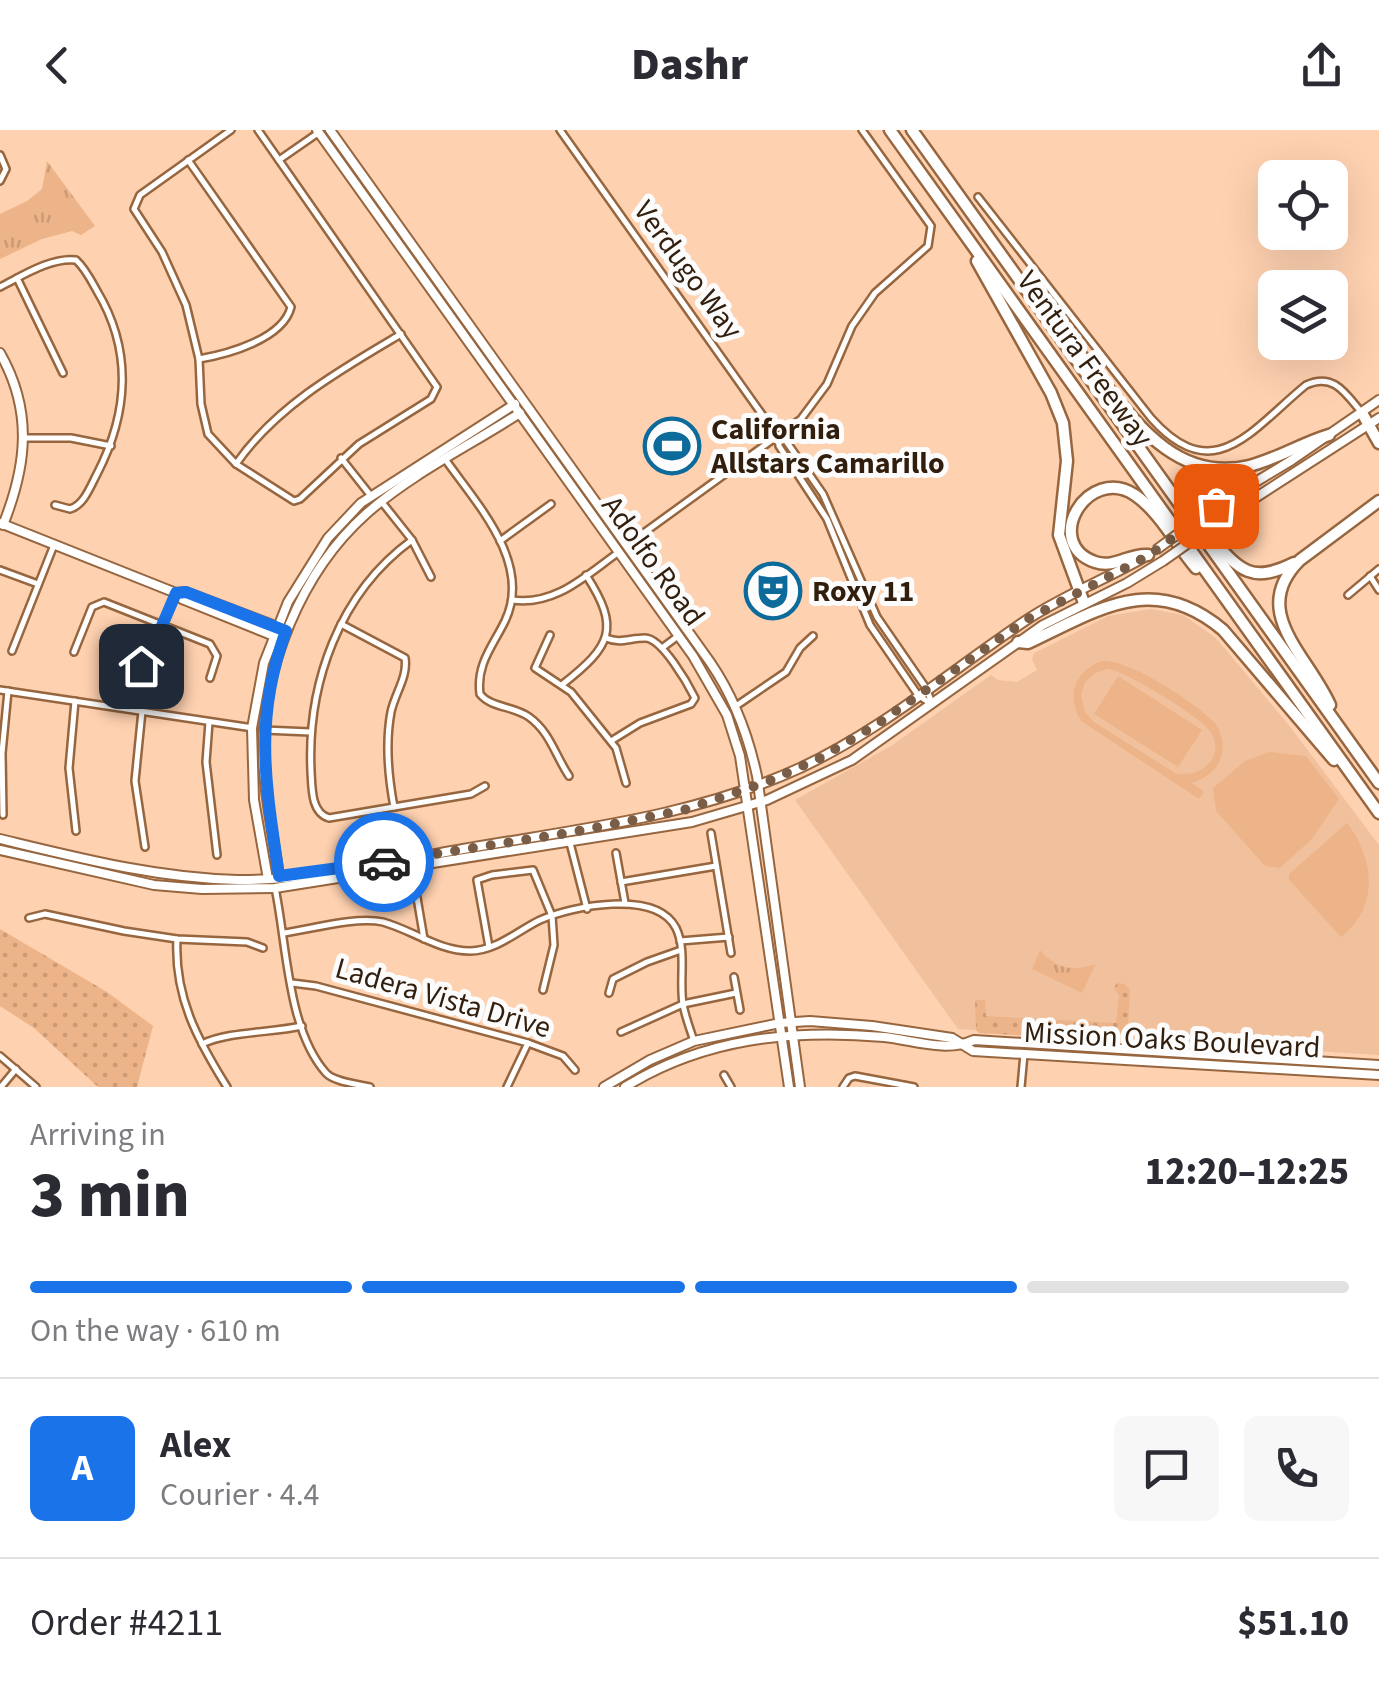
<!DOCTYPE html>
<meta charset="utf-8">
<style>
body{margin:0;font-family:"Source Sans 3",sans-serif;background:#f7f7f7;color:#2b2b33;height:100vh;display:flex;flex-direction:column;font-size:38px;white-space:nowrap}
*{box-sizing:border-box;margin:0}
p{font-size:32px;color:#7c7c81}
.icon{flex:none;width:55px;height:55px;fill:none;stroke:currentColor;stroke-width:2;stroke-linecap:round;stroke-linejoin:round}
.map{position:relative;height:957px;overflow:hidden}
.details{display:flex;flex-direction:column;background:#fff;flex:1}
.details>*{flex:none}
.buttons{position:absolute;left:1258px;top:30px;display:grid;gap:20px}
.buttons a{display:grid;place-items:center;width:90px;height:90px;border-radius:15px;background:#fff;box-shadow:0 10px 40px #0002;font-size:50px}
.pin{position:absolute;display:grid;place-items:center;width:85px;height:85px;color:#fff;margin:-42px;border-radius:20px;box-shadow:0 5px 15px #0006}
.courier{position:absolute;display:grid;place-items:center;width:100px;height:100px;margin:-50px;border:8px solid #1a73e8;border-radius:50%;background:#fff;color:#222;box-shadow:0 2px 12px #0007}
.overview em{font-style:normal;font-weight:800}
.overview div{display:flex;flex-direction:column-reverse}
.overview{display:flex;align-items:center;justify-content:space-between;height:170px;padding:0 30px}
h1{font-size:65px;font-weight:800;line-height:75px}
.bar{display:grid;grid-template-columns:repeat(4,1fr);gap:15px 10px;align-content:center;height:120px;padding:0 30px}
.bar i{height:12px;border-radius:8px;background:#e1e1e2}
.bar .current{background:#1a73e8}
.bar p{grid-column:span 4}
.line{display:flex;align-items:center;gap:25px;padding:0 30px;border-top:2px solid #e1e1e2}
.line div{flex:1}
.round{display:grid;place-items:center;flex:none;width:105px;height:105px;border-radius:15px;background:#f7f7f7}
header{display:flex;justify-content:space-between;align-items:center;height:130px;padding:0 30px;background:#fff;font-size:45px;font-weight:800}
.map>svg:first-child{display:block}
</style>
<header><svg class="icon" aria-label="back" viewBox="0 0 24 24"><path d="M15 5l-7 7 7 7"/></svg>Dashr<svg class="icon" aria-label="share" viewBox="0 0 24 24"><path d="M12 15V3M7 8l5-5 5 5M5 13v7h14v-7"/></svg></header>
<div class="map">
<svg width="1379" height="957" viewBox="0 0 1379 957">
<defs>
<pattern id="grass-tufts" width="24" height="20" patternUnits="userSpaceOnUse" patternTransform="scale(2.5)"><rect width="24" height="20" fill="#edb489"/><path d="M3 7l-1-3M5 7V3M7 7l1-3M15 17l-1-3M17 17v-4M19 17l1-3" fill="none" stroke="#cc9a75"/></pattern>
<pattern id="park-dots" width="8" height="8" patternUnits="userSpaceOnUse" patternTransform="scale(2.5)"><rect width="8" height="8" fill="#edb489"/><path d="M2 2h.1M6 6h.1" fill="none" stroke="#cc9a75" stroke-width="1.8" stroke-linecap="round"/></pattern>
</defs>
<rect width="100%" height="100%" fill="#fed1b0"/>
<path fill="#f1c19d" d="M1151,479L1183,485L1216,508L1288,594L1379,715V925L958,899L795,670L891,616L991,545L998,550L1017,552L1037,540L1032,529L1034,523L1108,486Z"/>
<g fill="url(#grass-tufts)">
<path d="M47,31L95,96L81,105L72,101L42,109L0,129V84L27,71L42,59Z"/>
<path d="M1040,820C1056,838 1070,842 1096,834L1082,863L1032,839Z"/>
</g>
<g fill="url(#park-dots)">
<path d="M0,799L107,862L153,896L137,957H98L34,898L0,876Z"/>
<path d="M1117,853L1125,854L1130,860L1127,912L979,903L976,900L975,870H985L986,886L1116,893L1119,865L1114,858Z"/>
</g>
<g fill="#edb489" fill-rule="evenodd">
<path d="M1102,531C1130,529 1196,573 1216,594C1231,620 1220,644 1192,653L1204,662L1199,669L1081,591C1066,566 1074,541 1102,531ZM1108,539C1124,540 1202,588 1210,601C1227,627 1200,649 1175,643L1094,592L1085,582L1081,565L1085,552L1095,543Z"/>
<path d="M1118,546L1202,600L1178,637L1094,584Z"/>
<path d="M1269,622L1306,626L1339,669L1312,709L1280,738L1265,736L1216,681L1213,658L1245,631Z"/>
<path d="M1347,693C1375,729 1379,778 1341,807L1289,750V744Z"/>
</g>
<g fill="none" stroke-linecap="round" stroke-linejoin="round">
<g stroke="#97663f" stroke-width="10">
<g id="street">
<path d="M231,0L140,65L134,79L162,122L186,175L199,229L201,274L208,304L236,334L294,371L300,369L359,314L431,269L437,257L258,0"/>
<path d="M560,0L778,307L786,311L823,364L877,487L926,558L932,573"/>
<path d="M0,25L6,39L0,51"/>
<path d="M188,30L291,177C283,209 228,224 199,229"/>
<path d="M279,30L318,3"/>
<path d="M978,67L1151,288C1214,359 1251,300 1306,255C1334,242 1346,264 1362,283"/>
<path d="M17,148L63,243"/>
<path d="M0,157C22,146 51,127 76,130C85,138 91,150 97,161C133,221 128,284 97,344C90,357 84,375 70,379L55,375"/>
<path d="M778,307L779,316L827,389L870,495L918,565L931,574"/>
<path d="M25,308H71L111,316"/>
<path d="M341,328L371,366"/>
<path d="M445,329C476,373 533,433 505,491C493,516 476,534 480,564C491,578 514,576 529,587C550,602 555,625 569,646"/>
<path d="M236,334C276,276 342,239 401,204"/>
<path d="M381,371L412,410L431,447"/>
<path d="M412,410C339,463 307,554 311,641C312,658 311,683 329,688L471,664L485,656"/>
<path d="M500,411L551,374"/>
<path d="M627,415L801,289L827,254L852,196L875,163L928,116L931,96L862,0"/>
<path d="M0,440L38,454"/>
<path d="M1370,446L1379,460"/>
<path d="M1348,465L1379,439"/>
<path d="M512,470C555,476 585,446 619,422"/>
<path d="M341,494L405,528C408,547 395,563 391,582C385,614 388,645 394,677"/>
<path d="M550,505L535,538L571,562L616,618L626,653"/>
<path d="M606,508C621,514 629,508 645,508C662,508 688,554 695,568L691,574L640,593L611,611"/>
<path d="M662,518L678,506"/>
<path d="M12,521L54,415"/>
<path d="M74,522L92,477L104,472L210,514L217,526L210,548"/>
<path d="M139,537L149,526L176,463"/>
<path d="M563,554C611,516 621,499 586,445"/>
<path d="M0,560L253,598"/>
<path d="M75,571L69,638L76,701"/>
<path d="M736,576L786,542L800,518L813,506"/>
<path d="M142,581L135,651L145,717"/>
<path d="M209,592L206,632L217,725"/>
<path d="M264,600L310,602"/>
<path d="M3,685L2,623L8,561"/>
<path d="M711,703L731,823"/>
<path d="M570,713L587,779"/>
<path d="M616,723L625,773"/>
<path d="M621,752L716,736"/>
<path d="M415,756L424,809"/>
<path d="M275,758C287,814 287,899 326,943C334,952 358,954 370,957"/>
<path d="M29,788L45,784L124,801L177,809L247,812L263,818"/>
<path d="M284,803C311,799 357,786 383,792C412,800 439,821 470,821C496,821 519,800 540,790C572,776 656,759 676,798C687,821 679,849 683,874C685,886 690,899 694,911"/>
<path d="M177,809C174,866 197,909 227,957"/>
<path d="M680,811L729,807"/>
<path d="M489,817L477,750L492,745L533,740L552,786L554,815L543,860"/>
<path d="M734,847L740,880"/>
<path d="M292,853L316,856L528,913L563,926L575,940"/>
<path d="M609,863L613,849L647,832L681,820"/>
<path d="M621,902L683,874L736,863"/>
<path d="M202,914C229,901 271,903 302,896"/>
<path d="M0,926L36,957"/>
<path d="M724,945L731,957"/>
<path d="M1,957L16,939"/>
<path d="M507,957L528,913"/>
<path d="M843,957L849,948L855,946L914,957"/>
<path d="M1021,957L1024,924"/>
</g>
</g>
<g stroke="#97663f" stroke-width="12">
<g id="secondary">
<path d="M317,0L693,526L727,585L740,626L789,957"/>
<path d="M330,0L710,532C734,567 748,604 757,646L800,957"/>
<path d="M0,223C33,281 27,335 3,395"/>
<path d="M1216,376L1292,330L1379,270"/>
<path d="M1224,388L1379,288"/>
<path d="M0,393L176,463L182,469L274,506"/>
<path d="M176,463L186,462L278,497"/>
<path d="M0,709C79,728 156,748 238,750C308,751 394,731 463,719C578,699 693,687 800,638C882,600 953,539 1028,489C1066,464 1109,448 1148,425"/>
<path d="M0,720L154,755L202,759L275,758L692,692L767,670L852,630L1043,495L1127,453L1163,431"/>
<path d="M279,747C274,706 264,666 263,625C262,539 301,442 366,384C411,344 469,316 520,283"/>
<path d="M268,749L254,670L252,598L264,533L288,472L328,408L361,373L515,274"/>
<path d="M604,957L650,930L694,911L780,893L810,891L872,896L952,908L973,921L1379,945"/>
<path d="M625,957C704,908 793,899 884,907C913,910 946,923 974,910L1379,935"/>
</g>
</g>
<g stroke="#97663f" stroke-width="15">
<g id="highway">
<path d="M890,0L1379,683"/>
<path d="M912,0L1379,653"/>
<path d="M977,131L1051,263L1063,293L1067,331L1059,405L1084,473"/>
<path d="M1079,223C1125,275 1167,355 1249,336C1277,329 1302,313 1329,305"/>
<path d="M1362,283L1379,313"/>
<path d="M1212,409C1240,441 1252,454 1294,433"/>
<path d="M1148,425C1129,423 1115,439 1095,432C1041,413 1088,334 1135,365C1160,382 1177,416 1196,438"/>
<path d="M1018,512L1028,513C1098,480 1153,441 1223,500L1334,630"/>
<path d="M1330,575C1307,524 1248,481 1300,430L1379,371"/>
</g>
</g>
<use href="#street" stroke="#fff" stroke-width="5"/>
<use href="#secondary" stroke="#fff" stroke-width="8"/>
<use href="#highway" stroke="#fff" stroke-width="10"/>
<g stroke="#97663f" stroke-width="12" stroke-linecap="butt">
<g id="secondary-bridge">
<path d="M1156,420L1216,376"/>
<path d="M1163,431L1224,388"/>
</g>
</g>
<use href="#secondary-bridge" stroke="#fff" stroke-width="8"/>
</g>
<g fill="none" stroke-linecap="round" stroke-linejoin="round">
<path stroke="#795d46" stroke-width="10" stroke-dasharray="0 18" d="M384,732L568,703L684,680L767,652L820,628L876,595L1026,490L1148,426L1216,376"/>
<path stroke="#1a73e8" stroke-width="12" d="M141,536L149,526L176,463L186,462L286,501C253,591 266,655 279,746L384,732"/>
</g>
<defs>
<g id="stadium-ring" transform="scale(2.875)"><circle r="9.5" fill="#fcfcfc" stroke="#0c6b9a" stroke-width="1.5"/><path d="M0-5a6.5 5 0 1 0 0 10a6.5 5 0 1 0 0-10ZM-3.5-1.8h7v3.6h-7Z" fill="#0c6b9a"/></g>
<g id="theatre-ring" transform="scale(2.875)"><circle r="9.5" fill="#fcfcfc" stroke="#0c6b9a" stroke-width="1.5"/><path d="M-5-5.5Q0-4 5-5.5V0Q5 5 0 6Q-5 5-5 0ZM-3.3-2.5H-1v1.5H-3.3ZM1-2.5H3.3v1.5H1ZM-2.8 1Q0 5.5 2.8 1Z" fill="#0c6b9a"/></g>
</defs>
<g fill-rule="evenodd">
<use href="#stadium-ring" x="672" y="316"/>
<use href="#theatre-ring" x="773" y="461"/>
</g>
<g text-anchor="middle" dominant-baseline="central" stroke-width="10" stroke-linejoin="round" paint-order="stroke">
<g font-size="30" fill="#321e0d" stroke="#fcfcfc">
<text transform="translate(688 140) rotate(54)">Verdugo Way</text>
<text transform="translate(1085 229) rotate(54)">Ventura Freeway</text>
<text transform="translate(653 431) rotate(54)">Adolfo Road</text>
<text transform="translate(443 868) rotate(16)">Ladera Vista Drive</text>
<text transform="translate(1172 910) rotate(3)">Mission Oaks Boulevard</text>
</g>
<g font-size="30" font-weight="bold" fill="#321e0d" stroke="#fcfcfc" text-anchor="start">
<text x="711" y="299">California<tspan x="711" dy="34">Allstars Camarillo</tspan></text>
<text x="812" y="461">Roxy 11</text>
</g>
</g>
</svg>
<div class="buttons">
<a><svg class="icon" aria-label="locate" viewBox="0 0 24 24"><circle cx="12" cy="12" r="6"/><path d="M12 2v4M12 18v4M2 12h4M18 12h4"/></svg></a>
<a><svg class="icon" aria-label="layers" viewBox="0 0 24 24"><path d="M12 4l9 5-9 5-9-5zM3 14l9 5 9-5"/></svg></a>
</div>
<div class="pin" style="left:1216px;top:376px;background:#ea580c"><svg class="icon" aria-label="bag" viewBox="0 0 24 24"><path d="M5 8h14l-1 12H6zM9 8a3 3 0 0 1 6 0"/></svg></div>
<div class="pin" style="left:141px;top:536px;background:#1f2937"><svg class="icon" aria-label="home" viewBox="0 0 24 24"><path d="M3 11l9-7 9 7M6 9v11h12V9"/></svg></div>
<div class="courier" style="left:384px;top:732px"><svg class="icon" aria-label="car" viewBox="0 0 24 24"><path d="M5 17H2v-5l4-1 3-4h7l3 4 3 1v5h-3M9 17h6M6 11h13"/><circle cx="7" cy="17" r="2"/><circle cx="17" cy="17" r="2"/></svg></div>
</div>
<section class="details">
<div class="overview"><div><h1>3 min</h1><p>Arriving in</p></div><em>12:20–12:25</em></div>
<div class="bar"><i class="current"></i><i class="current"></i><i class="current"></i><i></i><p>On the way · 610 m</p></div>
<div class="line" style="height:180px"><b class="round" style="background:#1a73e8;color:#fff">A</b><div><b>Alex</b><p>Courier · 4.4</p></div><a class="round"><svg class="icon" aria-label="chat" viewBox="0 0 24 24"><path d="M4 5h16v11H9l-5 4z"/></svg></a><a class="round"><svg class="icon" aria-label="phone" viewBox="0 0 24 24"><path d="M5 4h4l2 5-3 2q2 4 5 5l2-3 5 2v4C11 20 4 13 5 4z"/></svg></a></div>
<div class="line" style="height:130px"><div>Order #4211</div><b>$51.10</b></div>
</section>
